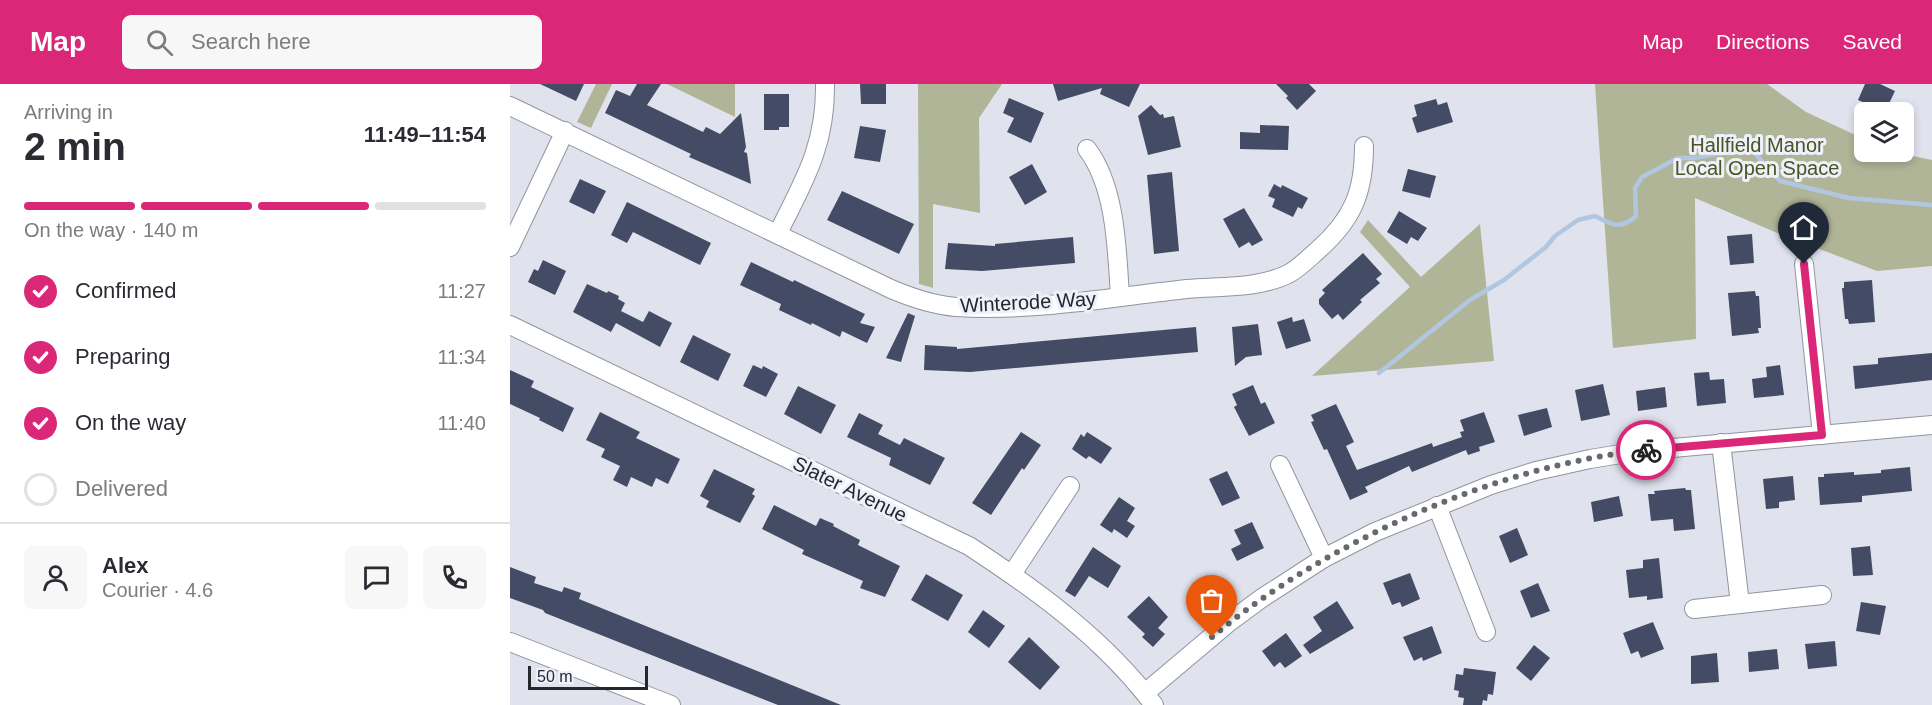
<!DOCTYPE html>
<meta charset="utf-8">
<style>
body{margin:0;font-family:Arial,sans-serif;background:#f7f7f7;color:#2b2b33;height:100vh;display:flex;flex-direction:column;font-size:22px;white-space:nowrap}
*{box-sizing:border-box;margin:0}
p{font-size:20px;color:#7c7c81}
.icon{flex:none;width:33px;height:33px;fill:none;stroke:currentColor;stroke-width:2;stroke-linecap:round;stroke-linejoin:round}
.map{position:relative;flex:1;overflow:hidden}
.drawer{display:flex;flex-direction:column;background:#fff;width:510px}
.drawer>*{flex:none}
.tools{position:absolute;left:1344px;top:18px;display:grid;gap:12px}
.tools a{display:grid;place-items:center;width:60px;height:60px;border-radius:9px;background:#fff;box-shadow:0 3px 9px #0003;font-size:30px}
.scale{position:absolute;left:18px;bottom:15px;width:120px;box-sizing:border-box;padding-left:6px;border:3px solid #26272b;border-top:0;font-size:16px;line-height:21px;white-space:nowrap;color:#26272b;-webkit-text-stroke:4px #edf1fb;paint-order:stroke}
.pin{position:absolute;display:grid;place-items:center;width:51px;height:51px;color:#fff;margin:-62px -26px;border-radius:50% 50% 50% 0;rotate:-45deg;box-shadow:0 0 6px #0007}
.pin .icon{rotate:45deg}
.courier{position:absolute;display:grid;place-items:center;width:60px;height:60px;margin:-30px;border:4px solid #db2777;border-radius:50%;background:#fff;color:#222;box-shadow:0 2px 8px #0007}
.overview em{font-style:normal;font-weight:800}
.overview div{display:flex;flex-direction:column-reverse}
.overview{display:flex;align-items:center;justify-content:space-between;height:102px;padding:0 24px}
h1{font-size:39px;font-weight:800;line-height:45px}
.bar{display:grid;grid-template-columns:repeat(4,1fr);gap:9px 6px;align-content:center;height:72px;padding:0 24px}
.bar i{height:8px;border-radius:4px;background:#e1e1e2}
.bar .active{background:#db2777}
.bar p{grid-column:span 4}
.line{display:flex;align-items:center;gap:15px;padding:0 24px;border-top:2px solid #e1e1e2}
.line div{flex:1}
.round{display:grid;place-items:center;flex:none;width:63px;height:63px;border-radius:9px;background:#f7f7f7}
ol{padding:0 24px;list-style:none}
li{display:flex;align-items:center;gap:18px;height:66px}
li p{margin-inline-start:auto}
li .icon{padding:6px;border-radius:50%;background:#db2777;color:#fff;stroke-width:4}
li:last-child{color:#7c7c81}
li i{width:33px;height:33px;border:3px solid #e1e1e2;border-radius:50%}
header{display:flex;align-items:center;gap:36px;box-sizing:border-box;height:84px;padding:0 30px;background:#db2777;color:#fff}
header strong{font-size:28px}
nav{display:flex;gap:33px;margin-inline-start:auto;font-size:21px}
.search{width:420px;height:54px;background:#f7f7f7;display:flex;align-items:center;gap:15px;box-sizing:border-box;padding:0 21px;border-radius:9px;color:#7c7c81;font-size:22px}
main{display:flex;flex:1;min-height:0}
.map>svg:first-child{display:block}
</style>
<header>
<strong>Map</strong>
<div class="search"><svg class="icon" aria-label="search" viewBox="0 0 24 24"><circle cx="10" cy="10" r="6"/><path d="M15 15l6 6"/></svg>Search here</div>
<nav><a>Map</a><a>Directions</a><a>Saved</a></nav>
</header>
<main>
<section class="drawer">
<div class="overview"><div><h1>2 min</h1><p>Arriving in</p></div><em>11:49–11:54</em></div>
<div class="bar"><i class="active"></i><i class="active"></i><i class="active"></i><i></i><p>On the way · 140 m</p></div>
<ol>
<li><svg class="icon" aria-label="check" viewBox="0 0 24 24"><path d="M5 12l5 5 9-10"/></svg>Confirmed<p>11:27</p></li>
<li><svg class="icon" aria-label="check" viewBox="0 0 24 24"><path d="M5 12l5 5 9-10"/></svg>Preparing<p>11:34</p></li>
<li><svg class="icon" aria-label="check" viewBox="0 0 24 24"><path d="M5 12l5 5 9-10"/></svg>On the way<p>11:40</p></li>
<li><i></i>Delivered</li>
</ol>
<div class="line" style="height:108px"><a class="round"><svg class="icon" aria-label="person" viewBox="0 0 24 24"><circle cx="12" cy="8" r="4"/><path d="M4 21q1-7 8-7t8 7"/></svg></a><div><b>Alex</b><p>Courier · 4.6</p></div><a class="round"><svg class="icon" aria-label="chat" viewBox="0 0 24 24"><path d="M4 5h16v11H9l-5 4z"/></svg></a><a class="round"><svg class="icon" aria-label="phone" viewBox="0 0 24 24"><path d="M5 4h4l2 5-3 2q2 4 5 5l2-3 5 2v4C11 20 4 13 5 4z"/></svg></a></div>
</section>
<div class="map">
<svg width="1422" height="621" viewBox="0 0 1422 621">
<rect width="100%" height="100%" fill="#e0e3ee"/>
<g fill="#b1b598">
<path d="M86,0H102L81,44L67,38Z"/>
<path d="M157,0H225V33Z"/>
<path d="M408,0H492L469,34L470,129L423,120V204L409,200Z"/>
<path d="M1085,0H1257L1296,28L1354,55V68H1384L1422,76V182L1367,187L1265,148L1185,114L1186,255L1103,264Z"/>
<path d="M858,136L911,193L970,140L984,277L802,292L900,203L850,148Z"/>
</g>
<g fill="none" stroke-linecap="round" stroke-linejoin="round">
<path stroke="#b1c7e1" stroke-width="4.5" d="M869,289L960,216L994,196L1036,163L1045,152L1068,136L1085,132C1102,141 1111,146 1126,132L1125,104L1132,93L1168,74H1184L1240,64L1270,97L1339,114L1422,121"/>
</g>
<g fill="#444c65">
<path d="M30,0H74L66,17Z"/>
<path d="M127,0H151L137,21L193,48L196,43L210,50L231,29L236,63L234,68L237,69L241,100L179,73L181,70L95,29L106,6L120,12Z"/>
<path d="M350,0H376V20H351Z"/>
<path d="M543,0H630L619,23L590,10L592,4L548,17Z"/>
<path d="M766,0H799L806,7L787,26L776,14L778,12Z"/>
<path d="M1355,0H1370L1385,7L1375,28L1348,16Z"/>
<path d="M254,10H279V43H269V46H254Z"/>
<path d="M499,14L534,29L521,59L497,48L504,34L493,29Z"/>
<path d="M926,15L928,21L937,18L943,38L907,49L902,34L907,32L904,21Z"/>
<path d="M641,21L650,31L653,30L654,34L664,32L671,63L638,71L628,32Z"/>
<path d="M750,41L779,42L778,66L730,65V48L750,49Z"/>
<path d="M350,42L376,46L370,78L344,74Z"/>
<path d="M522,80L537,108L515,121L499,93Z"/>
<path d="M898,85L926,92L920,114L892,107Z"/>
<path d="M662,88L669,167L644,170L637,91Z"/>
<path d="M70,95L96,107L84,130L59,118Z"/>
<path d="M764,100L771,104L772,101L798,114L792,125L788,123L783,133L762,123L765,115L758,112Z"/>
<path d="M332,107L404,140L389,170L317,136Z"/>
<path d="M117,118L201,159L190,181L123,148L117,159L101,151Z"/>
<path d="M734,124L753,156L742,162L739,158L729,164L713,135Z"/>
<path d="M889,127L917,144L908,157L901,153L897,160L877,148Z"/>
<path d="M1242,150L1244,179L1220,181L1217,152Z"/>
<path d="M563,153L565,179L472,187L435,185L438,159L485,162V160Z"/>
<path d="M853,169L872,190L866,195L870,199L850,216L852,218L833,236L828,230L822,235L809,220V215L815,209L812,206Z"/>
<path d="M33,176L56,187L45,211L18,198L24,185L28,187Z"/>
<path d="M241,178L283,198L284,196L355,230L350,239L365,243L357,259L332,247L330,253L302,239L301,241L269,226L271,220L230,201Z"/>
<path d="M1362,196L1365,238L1339,240L1338,235H1335L1332,204H1334V198Z"/>
<path d="M77,200L97,209L98,207L109,212L108,215L115,219L111,227L133,238L139,227L162,239L150,263L106,239L101,248L63,228Z"/>
<path d="M1245,207L1246,212H1249L1251,244H1248L1249,249L1222,252L1218,209Z"/>
<path d="M398,229L405,232L391,278L376,274Z"/>
<path d="M782,233L783,238L794,235L801,257L776,265L767,238Z"/>
<path d="M748,240L752,271L736,273L725,282L722,243Z"/>
<path d="M686,243L688,268L460,288L414,286L415,261L447,263V265Z"/>
<path d="M183,251L221,270L208,297L170,278Z"/>
<path d="M1422,269V296L1345,305L1343,282L1368,280V274Z"/>
<path d="M243,281L252,285L253,282L268,290L256,313L233,302Z"/>
<path d="M1270,281L1274,311L1244,314L1242,295L1257,293L1256,283Z"/>
<path d="M0,286L24,297L21,303L64,324L53,348L29,336L30,334L0,320Z"/>
<path d="M1199,288L1200,296L1214,295L1216,319L1187,322L1184,289Z"/>
<path d="M1093,300L1100,331L1071,337L1065,306Z"/>
<path d="M743,301L751,320L755,318L765,339L739,352L724,323L727,321L722,310Z"/>
<path d="M288,302L326,321L311,350L274,330Z"/>
<path d="M1155,303L1157,323L1128,327L1126,307Z"/>
<path d="M826,320L844,358L836,362L847,386L922,359L923,363L952,353L950,348L954,347L950,336L974,328L985,358L969,363L970,367L958,371L956,366L902,388L899,382L855,403L858,408L840,416L817,365L814,366L801,338L804,337L801,331Z"/>
<path d="M1037,324L1042,343L1014,352L1008,331Z"/>
<path d="M90,328L130,348L126,354L170,375L158,400L146,394L142,403L121,393L117,403L103,396L110,382L91,373L95,365L76,356Z"/>
<path d="M349,329L373,341L368,350L390,361L394,354L435,374L420,401L379,381L381,374L337,353Z"/>
<path d="M511,348L531,361L514,386L512,384L481,431L462,419Z"/>
<path d="M577,348L602,364L591,380L579,372L576,375L562,365L571,350L574,353Z"/>
<path d="M1400,383L1402,407L1352,412V418L1310,421L1308,393H1314V390L1344,388V391L1371,389V386Z"/>
<path d="M204,385L245,405L242,410L245,412L230,439L196,423L199,417L190,412Z"/>
<path d="M717,387L730,414L712,422L699,395Z"/>
<path d="M1283,392L1285,416L1269,418V424L1256,425L1253,395Z"/>
<path d="M1175,404L1176,406H1181L1185,445L1164,447L1163,435L1141,437L1138,410H1145L1144,407Z"/>
<path d="M1109,412L1113,432L1084,438L1081,418Z"/>
<path d="M609,413L625,424L617,437L625,442L617,454L604,445L602,449L590,441Z"/>
<path d="M264,421L306,442L310,434L324,440L323,442L350,456L348,461L390,482L375,513L350,504L353,497L292,470L294,466L252,445Z"/>
<path d="M742,438L754,464L727,477L721,465L731,460L724,446Z"/>
<path d="M1007,444L1018,471L1000,479L989,452Z"/>
<path d="M1360,462L1363,491L1343,492L1341,464Z"/>
<path d="M583,463L611,482L598,504L579,492L565,513L555,507Z"/>
<path d="M1149,474L1153,514L1137,516V512L1119,514L1116,486L1133,484V476Z"/>
<path d="M0,483L26,493L24,499L52,508L54,503L71,509L69,515L331,621H268L35,529L33,526L0,514Z"/>
<path d="M900,489L910,515L892,523L890,518L882,521L873,499Z"/>
<path d="M416,490L453,511L438,537L401,516Z"/>
<path d="M1028,499L1040,527L1021,534L1010,507Z"/>
<path d="M639,512L658,533L648,544L655,550L643,563L632,553L635,550L617,533Z"/>
<path d="M827,517L844,544L800,570L793,561L812,547L803,533Z"/>
<path d="M1351,518L1376,522L1370,551L1346,547Z"/>
<path d="M473,526L495,542L479,564L458,548Z"/>
<path d="M1143,538L1154,565L1131,574L1128,567L1121,570L1113,549Z"/>
<path d="M922,542L932,569L913,577L912,573L904,577L893,553Z"/>
<path d="M776,549L792,572L775,584L770,578L764,583L752,567Z"/>
<path d="M519,553L550,583L530,606L498,578Z"/>
<path d="M1325,557L1327,582L1298,585L1295,560Z"/>
<path d="M1024,561L1040,574L1021,597L1006,584Z"/>
<path d="M1267,565L1269,585L1239,588L1238,568Z"/>
<path d="M1207,569L1209,598L1181,600V572Z"/>
<path d="M954,584L986,588L983,611L978,610L977,617L973,616L972,621H953L954,614L948,613L949,607L944,606L946,590L953,591Z"/>
</g>
<g fill="none" stroke-linecap="round" stroke-linejoin="round">
<g stroke="#91949e" stroke-width="20">
<g id="street">
<path d="M0,22L381,205C402,214 423,221 446,223C522,228 602,213 677,205C710,202 750,205 780,189C790,183 799,174 808,166C843,135 854,108 854,62"/>
<path d="M577,65C606,103 607,166 610,213"/>
<path d="M268,149C294,97 316,61 315,0"/>
<path d="M0,163L55,47"/>
<path d="M1294,180L1312,351"/>
<path d="M0,241L459,462C528,507 594,555 644,621"/>
<path d="M1211,359L1230,520"/>
<path d="M770,381L814,474"/>
<path d="M927,422L976,548"/>
<path d="M502,490L560,402"/>
<path d="M1184,525L1312,511"/>
<path d="M0,558L161,621"/>
<path d="M635,609L718,539L752,514L814,474L865,448L981,401L1026,387L1080,375L1129,367L1422,341"/>
</g>
</g>
<use href="#street" stroke="#fff" stroke-width="18"/>
</g>
<g fill="none" stroke-linecap="round" stroke-linejoin="round">
<path stroke="#67696f" stroke-width="6" stroke-dasharray="0 10.8" d="M702,553C815,458 988,381 1136,366"/>
<path stroke="#db2777" stroke-width="8" d="M1136,366L1312,351L1294,180"/>
</g>
<g text-anchor="middle" dominant-baseline="central" stroke-width="6" stroke-linejoin="round" paint-order="stroke">
<g font-size="20" fill="#4e5320" stroke="#edf1fb">
<text x="1247" y="61">Hallfield Manor<tspan x="1247" dy="23">Local Open Space</tspan></text>
</g>
<g font-size="20" fill="#26272b" stroke="#edf1fb">
<text transform="translate(518 218) rotate(-3)">Winterode Way</text>
<text transform="translate(340 405) rotate(26)">Slater Avenue</text>
</g>
</g>
</svg>
<div class="tools">
<a><svg class="icon" aria-label="layers" viewBox="0 0 24 24"><path d="M12 4l9 5-9 5-9-5zM3 14l9 5 9-5"/></svg></a>
</div>
<div class="scale">50 m</div>
<div class="pin" style="left:702px;top:553px;background:#ea580c"><svg class="icon" aria-label="bag" viewBox="0 0 24 24"><path d="M5 8h14l-1 12H6zM9 8a3 3 0 0 1 6 0"/></svg></div>
<div class="pin" style="left:1294px;top:180px;background:#1f2937"><svg class="icon" aria-label="home" viewBox="0 0 24 24"><path d="M3 11l9-7 9 7M6 9v11h12V9"/></svg></div>
<div class="courier" style="left:1136px;top:366px"><svg class="icon" aria-label="bike" viewBox="0 0 24 24"><circle cx="6" cy="16" r="4"/><circle cx="18" cy="16" r="4"/><path d="M6 16l4-8h5l3 8M10 8l3 8H6M13 5h3"/></svg></div>
</div>
</main>
